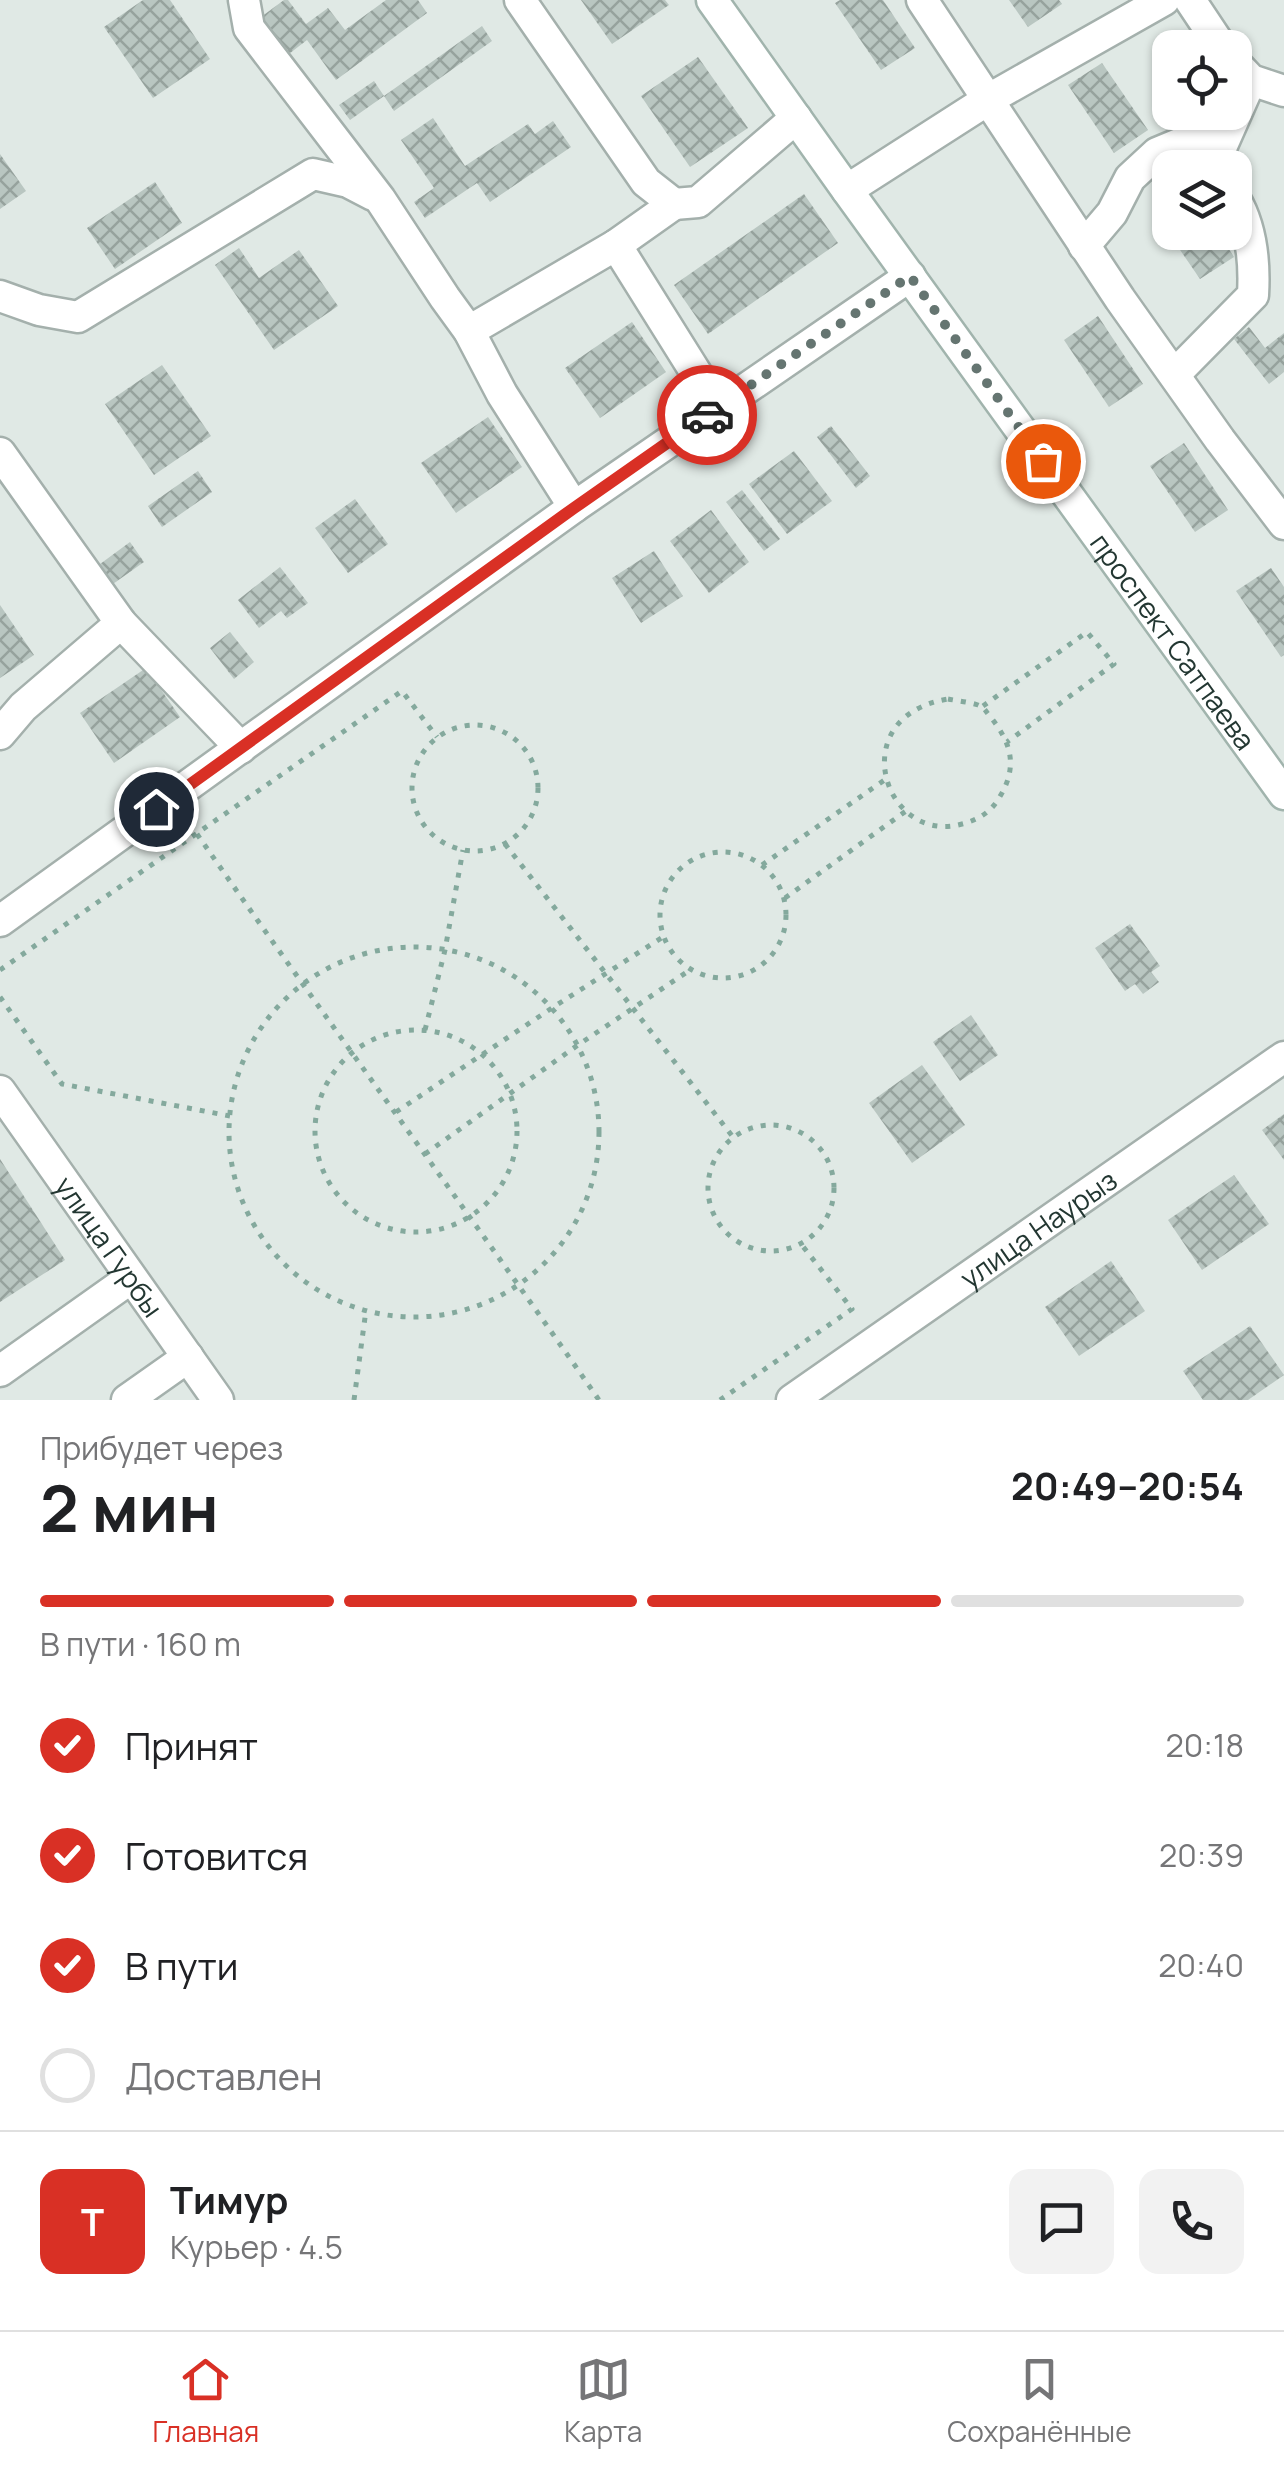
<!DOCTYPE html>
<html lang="ru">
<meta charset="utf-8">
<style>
body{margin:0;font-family:Manrope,sans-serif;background:#f2f2f2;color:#202124;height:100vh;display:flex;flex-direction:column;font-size:38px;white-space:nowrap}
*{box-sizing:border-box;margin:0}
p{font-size:32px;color:#757577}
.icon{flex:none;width:55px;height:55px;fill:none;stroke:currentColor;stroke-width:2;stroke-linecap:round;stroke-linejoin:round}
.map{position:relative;height:1400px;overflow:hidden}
.details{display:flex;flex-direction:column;background:#fff;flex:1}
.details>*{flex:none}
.fabs{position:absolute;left:1152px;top:30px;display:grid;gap:20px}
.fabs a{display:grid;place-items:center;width:100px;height:100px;border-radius:20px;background:#fff;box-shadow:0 2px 8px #0004;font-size:50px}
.pin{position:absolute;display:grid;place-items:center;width:85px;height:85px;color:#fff;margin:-42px;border:5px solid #fff;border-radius:50%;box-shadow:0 2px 10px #0007}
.courier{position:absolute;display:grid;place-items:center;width:100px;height:100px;margin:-50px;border:8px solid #d93025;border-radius:50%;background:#fff;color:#222;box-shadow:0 2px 12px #0007}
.head em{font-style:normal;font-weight:700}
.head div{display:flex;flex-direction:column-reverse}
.head{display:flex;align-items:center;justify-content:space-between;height:170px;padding:0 40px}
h1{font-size:65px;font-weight:700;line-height:75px}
.bar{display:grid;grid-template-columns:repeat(4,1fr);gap:15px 10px;align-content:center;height:120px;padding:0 40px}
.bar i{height:12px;border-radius:8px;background:#e0e0e0}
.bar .active{background:#d93025}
.bar p{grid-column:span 4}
.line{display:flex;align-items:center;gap:25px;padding:0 40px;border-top:2px solid #e0e0e0}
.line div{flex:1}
.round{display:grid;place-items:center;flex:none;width:105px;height:105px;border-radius:20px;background:#f2f2f2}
ol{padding:0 40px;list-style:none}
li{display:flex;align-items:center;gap:30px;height:110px}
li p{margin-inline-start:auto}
li .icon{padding:10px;border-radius:50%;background:#d93025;color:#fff;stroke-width:4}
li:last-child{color:#757577}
li i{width:55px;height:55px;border:5px solid #e0e0e0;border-radius:50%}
.dock{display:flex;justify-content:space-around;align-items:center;height:140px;border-top:2px solid #e0e0e0;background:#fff;font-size:28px;color:#757577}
.dock a{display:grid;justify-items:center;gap:5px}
.dock .active{color:#d93025}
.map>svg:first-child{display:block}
</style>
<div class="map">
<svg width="1284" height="1400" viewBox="0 0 1284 1400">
<defs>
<pattern id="building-cross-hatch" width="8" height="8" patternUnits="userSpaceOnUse" patternTransform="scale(2.5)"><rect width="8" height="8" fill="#b9c6c1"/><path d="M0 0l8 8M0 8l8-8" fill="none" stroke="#96a29d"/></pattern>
</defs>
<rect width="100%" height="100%" fill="#e0e9e5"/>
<g fill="url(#building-cross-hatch)">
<path d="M143,0H170L210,59L153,98L104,27Z"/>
<path d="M284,0H288L306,24L328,8L345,30L386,0H418L427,13L336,80L307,40L285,57L257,20Z"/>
<path d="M581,0H665L669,5L612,44Z"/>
<path d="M840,0H883L915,48L881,70L835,3Z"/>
<path d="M1009,0H1059L1062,4L1028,27Z"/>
<path d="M482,26L492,41L394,111L384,96L350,120L339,105L374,81L384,96Z"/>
<path d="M1182,32L1194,48H1170V57L1162,47Z"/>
<path d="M698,57L748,128L690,167L641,96Z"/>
<path d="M1102,63L1148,130L1114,153L1068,85Z"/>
<path d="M433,118L465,166L528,124L535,134L553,121L571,147L490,202L477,183L425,218L414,202L434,188L401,140Z"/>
<path d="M0,154L26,191L0,209Z"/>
<path d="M155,182L182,223L115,269L87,228Z"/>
<path d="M804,194L838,243L708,334L674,285Z"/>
<path d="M1170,202V232H1218L1234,257L1200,279L1154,212Z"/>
<path d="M239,248L259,278L299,250L338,306L274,350L215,265Z"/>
<path d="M1098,316L1143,384L1109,407L1064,340Z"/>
<path d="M632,322L666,372L600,418L565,368Z"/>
<path d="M1249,327L1265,348L1284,333V372L1269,384L1234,339Z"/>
<path d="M162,365L211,436L154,475L105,404Z"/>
<path d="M488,417L522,467L456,513L421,463Z"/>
<path d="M831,426L870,476L856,488L817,437Z"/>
<path d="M1184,443L1228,510L1195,532L1150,466Z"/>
<path d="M794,451L832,501L787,534L749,484Z"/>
<path d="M198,471L212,492L162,527L148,506Z"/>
<path d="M742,490L780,539L764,551L726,502Z"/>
<path d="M355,499L388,544L348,573L315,528Z"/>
<path d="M711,510L749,562L709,593L670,541Z"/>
<path d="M130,542L144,562L110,586L96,567Z"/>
<path d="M654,551L683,596L641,623L612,578Z"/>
<path d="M280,567L308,603L287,618L281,611L259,628L238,600Z"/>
<path d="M1271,568L1284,587V655L1281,657L1236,591Z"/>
<path d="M0,605L34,655L0,678Z"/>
<path d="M230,632L254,662L234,679L210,648Z"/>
<path d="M146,668L180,717L114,763L80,713Z"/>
<path d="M1130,924L1160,966L1151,972L1159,982L1143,994L1135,984L1125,991L1095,948Z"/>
<path d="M971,1015L998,1055L960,1081L933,1042Z"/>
<path d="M922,1065L965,1125L912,1163L869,1103Z"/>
<path d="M1284,1114V1160L1262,1130Z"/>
<path d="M0,1159L65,1260L0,1302Z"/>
<path d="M1234,1175L1269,1224L1202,1270L1168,1220Z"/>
<path d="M1111,1261L1145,1311L1079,1356L1045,1307Z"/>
<path d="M1250,1326L1284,1375L1248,1400H1203L1183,1371Z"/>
</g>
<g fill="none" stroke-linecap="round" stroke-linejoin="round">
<g stroke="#a4b0ac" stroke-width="35">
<g id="street">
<path d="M244,0L249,28L380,199L445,298L469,331L502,394L574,507"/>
<path d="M520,0L646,182L674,204L698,202L796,118"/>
<path d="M922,0L1120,299L1220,440L1284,524"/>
<path d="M1190,0L1222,48"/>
<path d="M1235,63L1251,80L1284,91"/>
<path d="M1223,165L1220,150L1251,80"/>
<path d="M847,190L989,99L1164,0"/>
<path d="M616,245L718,408"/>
<path d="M1084,246L1112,213L1130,178L1157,153L1193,138H1208L1220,150"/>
<path d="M0,296L39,310L78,317L313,174L348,182L373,195"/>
<path d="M469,331L616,245L674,204"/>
<path d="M1175,374L1253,295C1255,261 1252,228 1235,199"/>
<path d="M0,453L121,623L241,748"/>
<path d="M0,734L23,707L121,623"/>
<path d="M0,921L574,507L910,276"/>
<path id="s1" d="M0,1091L218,1400"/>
<path d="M0,1371L131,1278"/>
<path d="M127,1400L188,1357"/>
<path id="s2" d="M792,1400L1284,1057"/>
</g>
</g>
<g stroke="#a1b4ad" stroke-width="35">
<g id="secondary">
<path id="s3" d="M712,0L847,190L1284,794"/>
</g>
</g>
<g stroke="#84a99d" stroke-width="5" stroke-dasharray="5 8" stroke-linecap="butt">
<path d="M948,699C958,701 969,702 978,705C985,708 984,709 989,715C1011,742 1019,766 999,798C991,812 978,820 962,824C884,846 842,716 948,699Z"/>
<path d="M983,706L1087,632L1114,664L1007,742"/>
<circle cx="475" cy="788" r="63"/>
<path d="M197,834C329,1024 467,1210 599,1400"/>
<path d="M505,844L733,1137"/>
<circle cx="723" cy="915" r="63"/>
<path d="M762,865L886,779"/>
<path d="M785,898L906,811"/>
<circle cx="414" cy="1132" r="185"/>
<path d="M0,970L402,691L437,737"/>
<path d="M0,997L62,1084L230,1116"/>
<path d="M425,1030L445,950L463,850"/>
<circle cx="416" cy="1131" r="101"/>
<path d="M396,1112L552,1008L663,937"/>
<circle cx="771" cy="1188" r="63"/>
<path d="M425,1154L578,1045L690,970"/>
<path d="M354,1400L366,1310"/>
<path d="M720,1400L852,1309L801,1244"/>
</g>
<use href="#street" stroke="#fff" stroke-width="30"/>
<use href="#secondary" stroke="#fff" stroke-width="30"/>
</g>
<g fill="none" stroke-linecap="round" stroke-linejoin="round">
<path stroke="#657571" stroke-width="10" stroke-dasharray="0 18" d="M707,415L910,276L1043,461"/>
<path stroke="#d93025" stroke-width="12" d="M156,809L574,508L707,415"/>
</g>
<g text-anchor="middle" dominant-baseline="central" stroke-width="8" stroke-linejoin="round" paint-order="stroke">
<g font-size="28" fill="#233732" stroke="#f0f6f3">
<text stroke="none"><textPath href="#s3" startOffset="790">проспект Сатпаева</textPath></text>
<text stroke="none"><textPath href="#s2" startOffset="300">улица Наурыз</textPath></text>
<text stroke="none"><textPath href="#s1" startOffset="190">улица Гурбы</textPath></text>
</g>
</g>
</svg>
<div class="fabs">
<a><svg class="icon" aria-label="locate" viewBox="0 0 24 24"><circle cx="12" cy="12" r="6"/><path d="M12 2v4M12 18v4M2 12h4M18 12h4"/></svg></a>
<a><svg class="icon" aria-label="layers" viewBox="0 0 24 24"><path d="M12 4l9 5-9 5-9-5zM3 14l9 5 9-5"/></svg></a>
</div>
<div class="pin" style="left:1043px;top:461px;background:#ea580c"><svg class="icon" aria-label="bag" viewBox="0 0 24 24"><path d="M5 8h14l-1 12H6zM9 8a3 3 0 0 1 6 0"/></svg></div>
<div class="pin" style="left:156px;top:809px;background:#1f2937"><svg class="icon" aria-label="home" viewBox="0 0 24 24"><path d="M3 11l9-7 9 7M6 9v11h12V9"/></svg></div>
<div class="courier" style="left:707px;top:415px"><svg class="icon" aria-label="car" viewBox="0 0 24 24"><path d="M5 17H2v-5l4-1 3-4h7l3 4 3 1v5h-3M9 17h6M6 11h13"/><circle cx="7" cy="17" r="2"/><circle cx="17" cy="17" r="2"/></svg></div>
</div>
<section class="details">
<div class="head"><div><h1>2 мин</h1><p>Прибудет через</p></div><em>20:49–20:54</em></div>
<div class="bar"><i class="active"></i><i class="active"></i><i class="active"></i><i></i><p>В пути · 160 m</p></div>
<ol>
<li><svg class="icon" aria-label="check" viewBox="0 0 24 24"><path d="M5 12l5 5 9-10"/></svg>Принят<p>20:18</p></li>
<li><svg class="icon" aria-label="check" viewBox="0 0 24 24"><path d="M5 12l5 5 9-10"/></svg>Готовится<p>20:39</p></li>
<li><svg class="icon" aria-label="check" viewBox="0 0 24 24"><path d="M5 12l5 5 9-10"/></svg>В пути<p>20:40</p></li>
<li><i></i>Доставлен</li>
</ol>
<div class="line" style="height:180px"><b class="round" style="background:#d93025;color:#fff">Т</b><div><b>Тимур</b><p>Курьер · 4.5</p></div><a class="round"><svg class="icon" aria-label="chat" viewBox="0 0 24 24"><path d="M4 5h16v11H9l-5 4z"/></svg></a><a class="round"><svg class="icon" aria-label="phone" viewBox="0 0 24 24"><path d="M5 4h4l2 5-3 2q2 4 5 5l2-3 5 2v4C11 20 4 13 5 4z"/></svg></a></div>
</section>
<nav class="dock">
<a class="active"><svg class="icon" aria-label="home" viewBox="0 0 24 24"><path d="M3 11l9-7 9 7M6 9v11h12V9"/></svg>Главная</a>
<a><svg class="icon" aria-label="map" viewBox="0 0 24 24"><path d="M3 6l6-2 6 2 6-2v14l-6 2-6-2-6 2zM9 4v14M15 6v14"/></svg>Карта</a>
<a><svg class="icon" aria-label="saved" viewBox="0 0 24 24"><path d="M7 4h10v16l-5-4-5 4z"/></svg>Сохранённые</a>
</nav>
